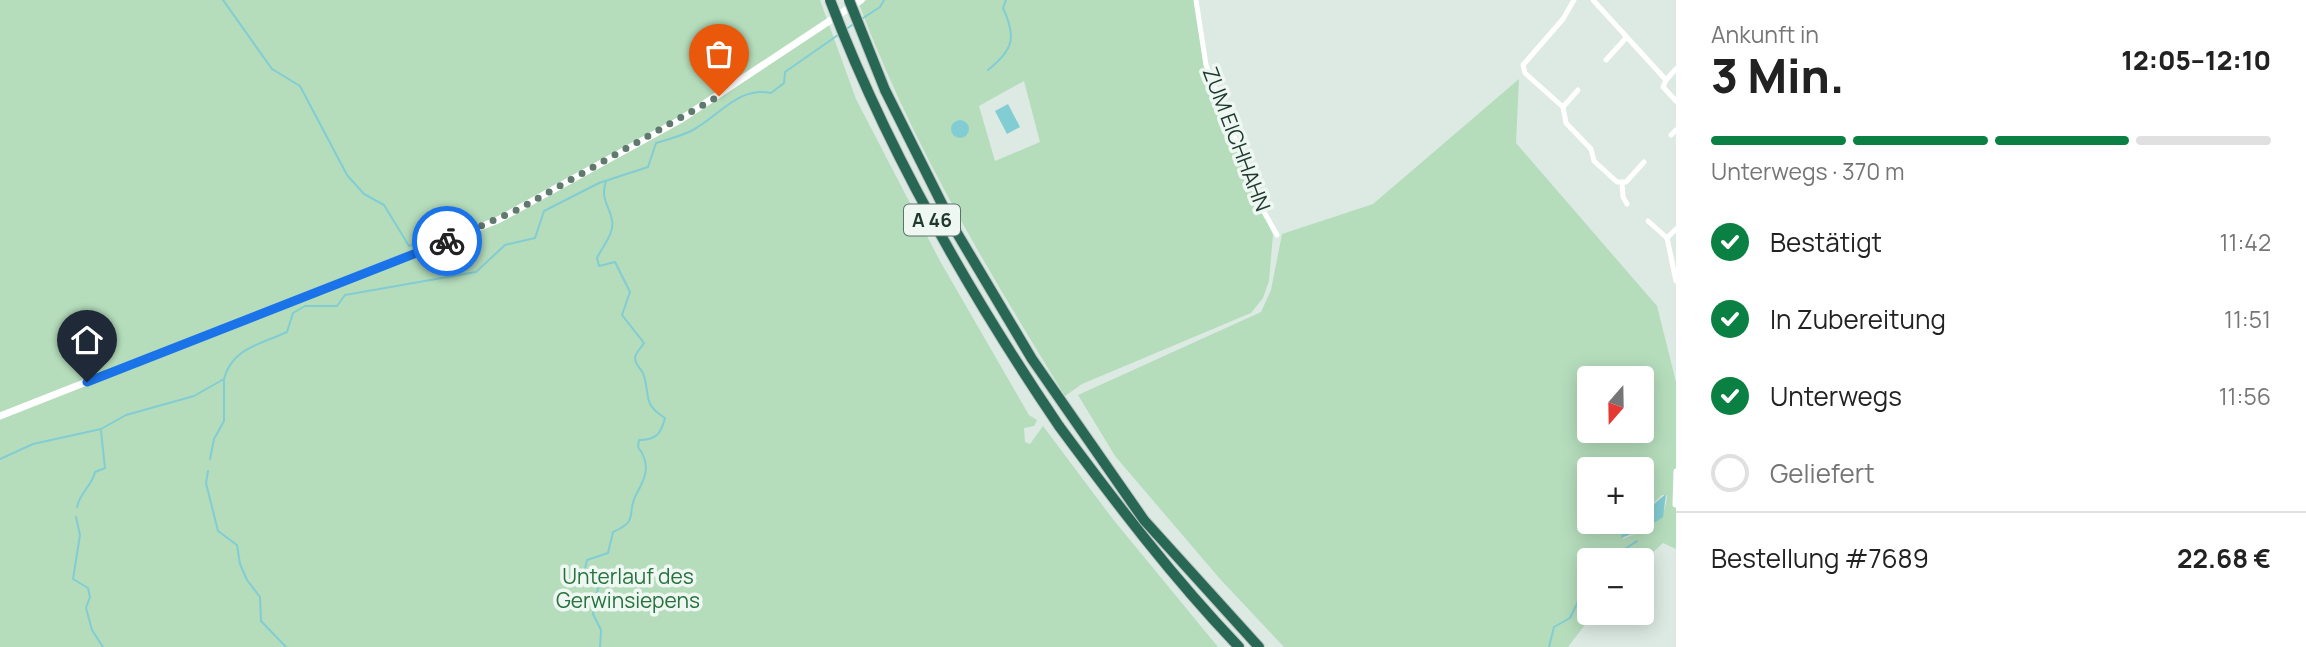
<!DOCTYPE html>
<html lang="de">
<meta charset="utf-8">
<style>
body{margin:0;font-family:Manrope,sans-serif;background:#f6f6f6;color:#222;height:100vh;display:flex;flex-direction:column;font-size:26px;white-space:nowrap}
*{box-sizing:border-box;margin:0}
p{font-size:23px;color:#767676}
.icon{flex:none;width:38px;height:38px;fill:none;stroke:currentColor;stroke-width:2;stroke-linecap:round;stroke-linejoin:round}
.map{position:relative;flex:1;overflow:hidden}
.drawer{display:flex;flex-direction:column;background:#fff;width:630px}
.drawer>*{flex:none}
.needle{width:46px;rotate:200deg}
.controls{position:absolute;left:1577px;top:366px;display:grid;gap:14px}
.controls a{display:grid;place-items:center;width:77px;height:77px;border-radius:7px;background:#fff;box-shadow:0 4px 18px #0003;font-size:35px}
.pin{position:absolute;display:grid;place-items:center;width:60px;height:60px;color:#fff;margin:-72px -30px;border-radius:50% 50% 50% 0;rotate:-45deg;box-shadow:0 0 7px #0007}
.pin .icon{rotate:45deg}
.courier{position:absolute;display:grid;place-items:center;width:70px;height:70px;margin:-35px;border:5px solid #1a73e8;border-radius:50%;background:#fff;color:#222;box-shadow:0 2px 9px #0007}
.headline em{font-style:normal;font-weight:800}
.headline div{display:flex;flex-direction:column-reverse}
.headline{display:flex;align-items:center;justify-content:space-between;height:119px;padding:0 35px}
h1{font-size:46px;font-weight:800;line-height:52px}
.bar{display:grid;grid-template-columns:repeat(4,1fr);gap:10px 7px;align-content:center;height:84px;padding:0 35px}
.bar i{height:9px;border-radius:5px;background:#e0e0e0}
.bar .on{background:#0b8043}
.bar p{grid-column:span 4}
.line{display:flex;align-items:center;gap:18px;padding:0 35px;border-top:2px solid #e0e0e0}
.line div{flex:1}
ol{padding:0 35px;list-style:none}
li{display:flex;align-items:center;gap:21px;height:77px}
li p{margin-inline-start:auto}
li .icon{padding:7px;border-radius:50%;background:#0b8043;color:#fff;stroke-width:4}
li:last-child{color:#767676}
li i{width:38px;height:38px;border:4px solid #e0e0e0;border-radius:50%}
main{display:flex;flex:1;min-height:0}
.map>svg:first-child{display:block}
</style>
<main>
<div class="map">
<svg width="1676" height="647" viewBox="0 0 1676 647">
<rect width="100%" height="100%" fill="#ddeae3"/>
<g fill="#b5ddbc" fill-rule="evenodd">
<path d="M0,0H820L856,99L940,261L1029,415L1037,420L1034,426L1024,428L1025,442L1030,444L1043,426L1112,518L1218,647H0Z"/>
<path d="M867,0H1194L1204,66L1273,235L1269,281L1263,298L1251,313L1082,384L1065,396C987,269 911,143 859,4ZM1024,81L1040,142L995,161L979,106Z"/>
<path d="M1519,79L1516,143L1657,306L1676,382V549L1663,543L1642,562L1589,560V612L1594,613L1568,647H1284L1220,579L1115,456L1078,395L1261,312L1271,290L1282,234L1373,204ZM1589,378H1642V430H1589ZM1589,469H1642V514L1662,495H1667C1666,523 1646,529 1623,539L1625,526L1631,522H1589Z"/>
</g>
<g fill="#82cdd3">
<path d="M1008,104L1020,127L1007,134L995,111Z"/>
<circle cx="960" cy="129" r="9"/>
<path d="M1666,494L1663,517L1645,529L1621,538C1624,525 1628,522 1642,522V514Z"/>
</g>
<g fill="none" stroke-linecap="round" stroke-linejoin="round">
<g stroke="#82cdd3" stroke-width="2">
<path d="M223,0L272,69L300,86L347,175L364,194L384,205L409,246L450,228L451,231"/>
<path d="M860,20L880,7L884,0"/>
<path d="M845,30L855,23"/>
<path d="M988,70C1013,50 1017,38 1003,8L1006,0"/>
<path d="M459,247V274"/>
<path d="M0,459L33,444L101,429L126,415L194,396L224,379C232,348 261,344 287,332L293,313L305,306H337L345,295L476,272L505,245L535,238L544,211L599,183L648,167L656,143C668,139 682,136 693,130C720,115 739,86 771,93L784,83L785,72L838,35"/>
<path d="M210,459L214,439L224,421V380"/>
<path d="M208,471L206,483L218,531L237,545L240,564L247,580L260,597L261,621L286,647"/>
<path d="M77,507C80,492 92,486 95,472L105,468L101,431"/>
<path d="M76,517L80,535L73,579L88,588L90,597L86,608L92,630L103,647"/>
<path d="M1608,560L1637,541"/>
<path d="M600,647L601,630L593,614L598,588L584,573L587,560L608,553L613,532C641,520 625,513 637,493C646,477 651,464 638,447L639,440C656,440 661,434 665,418C641,403 651,395 643,373C640,368 635,364 635,358C635,353 641,348 644,343L622,315L630,292L615,262L599,266L597,258C602,247 615,233 612,220C609,205 600,199 606,181"/>
<path d="M1549,647L1554,627L1570,618L1589,579"/>
</g>
<g stroke="#bcc4c1" stroke-width="12">
<g id="motorway">
<path d="M885,90L954,228L1032,359L1144,520L1259,647"/>
<path d="M1059,426C1116,503 1173,578 1239,647"/>
</g>
</g>
<g stroke="#fff" stroke-width="5">
<path d="M1196,0L1206,65L1264,212L1277,235"/>
<path d="M1574,0L1563,19L1523,65L1525,73L1563,107L1566,123L1591,149L1594,161L1617,182H1626L1644,162"/>
<path d="M1593,0L1666,80L1676,69"/>
<path d="M1606,60L1626,38"/>
<path d="M1666,80L1663,87L1676,101"/>
<path d="M1563,107L1578,90"/>
<path d="M1671,135L1676,130"/>
<path d="M1622,183L1623,197L1627,204"/>
<path d="M1648,221L1667,238"/>
<path d="M1676,229L1667,238L1676,281"/>
<path d="M1675,505L1676,471"/>
</g>
<path stroke="#fff" stroke-width="7" d="M0,416L498,220L680,120L861,0"/>
<use href="#motorway" stroke="#296755" stroke-width="10"/>
<g stroke="#bcc4c1" stroke-width="12" stroke-linecap="butt">
<g id="motorway-bridge">
<path d="M830,0C887,151 969,293 1059,426"/>
<path d="M849,0L885,90"/>
</g>
</g>
<use href="#motorway-bridge" stroke="#296755" stroke-width="10"/>
</g>
<g fill="none" stroke-linecap="round" stroke-linejoin="round">
<path stroke="#61786f" stroke-width="7" stroke-dasharray="0 12.6" d="M447,241L519,209L719,96"/>
<path stroke="#1a73e8" stroke-width="9" d="M87,382L447,241"/>
</g>
<g text-anchor="middle" dominant-baseline="central" stroke-width="7" stroke-linejoin="round" paint-order="stroke">
<rect fill="#eef7f1" stroke="#5c736a" stroke-width="2" x="904" y="204.5" width="56" height="31" rx="5"/>
<g font-size="19" font-weight="bold" fill="#1e3a30">
<text x="932" y="220">A 46</text>
</g>
<g font-size="21" fill="#1e3a30" stroke="#eef7f1">
<text transform="translate(1237 139) rotate(69)">ZUM EICHHAHN</text>
</g>
<g font-size="21" fill="#27723e" stroke="#eef7f1">
<text x="628" y="576">Unterlauf des<tspan x="628" dy="24">Gerwinsiepens</tspan></text>
</g>
</g>
</svg>
<div class="controls">
<a><svg class="needle" viewBox="-14 -14 28 28"><path d="M0-13l5 13h-10z" fill="#e53935"/><path d="M0 13l5-13h-10z" fill="#767676"/></svg></a>
<a>+</a>
<a>−</a>
</div>
<div class="pin" style="left:719px;top:96px;background:#ea580c"><svg class="icon" aria-label="bag" viewBox="0 0 24 24"><path d="M5 8h14l-1 12H6zM9 8a3 3 0 0 1 6 0"/></svg></div>
<div class="pin" style="left:87px;top:382px;background:#1f2937"><svg class="icon" aria-label="home" viewBox="0 0 24 24"><path d="M3 11l9-7 9 7M6 9v11h12V9"/></svg></div>
<div class="courier" style="left:447px;top:241px"><svg class="icon" aria-label="bike" viewBox="0 0 24 24"><circle cx="6" cy="16" r="4"/><circle cx="18" cy="16" r="4"/><path d="M6 16l4-8h5l3 8M10 8l3 8H6M13 5h3"/></svg></div>
</div>
<section class="drawer">
<div class="headline"><div><h1>3 Min.</h1><p>Ankunft in</p></div><em>12:05–12:10</em></div>
<div class="bar"><i class="on"></i><i class="on"></i><i class="on"></i><i></i><p>Unterwegs · 370 m</p></div>
<ol>
<li><svg class="icon" aria-label="check" viewBox="0 0 24 24"><path d="M5 12l5 5 9-10"/></svg>Bestätigt<p>11:42</p></li>
<li><svg class="icon" aria-label="check" viewBox="0 0 24 24"><path d="M5 12l5 5 9-10"/></svg>In Zubereitung<p>11:51</p></li>
<li><svg class="icon" aria-label="check" viewBox="0 0 24 24"><path d="M5 12l5 5 9-10"/></svg>Unterwegs<p>11:56</p></li>
<li><i></i>Geliefert</li>
</ol>
<div class="line" style="height:91px"><div>Bestellung #7689</div><b>22.68 €</b></div>
</section>
</main>
